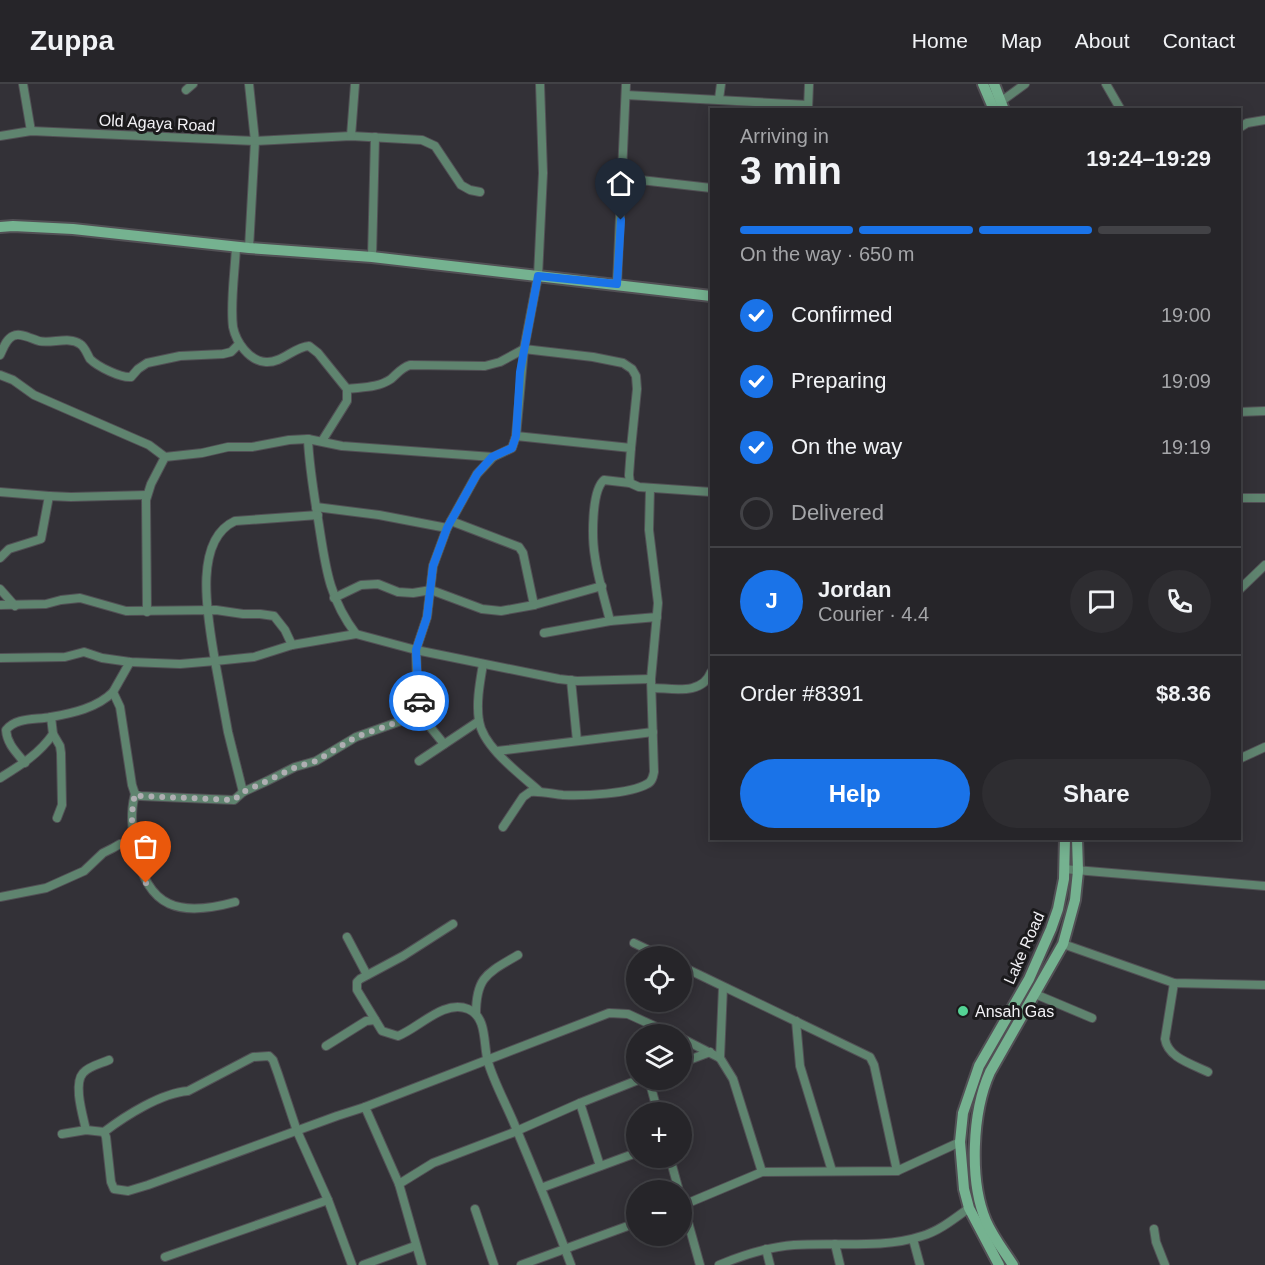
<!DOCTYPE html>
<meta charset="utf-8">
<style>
body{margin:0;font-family:Arial,sans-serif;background:#2e2d31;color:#f1f3f6;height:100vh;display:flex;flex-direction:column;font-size:22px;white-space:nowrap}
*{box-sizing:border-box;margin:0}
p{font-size:20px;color:#a4a5a8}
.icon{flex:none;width:33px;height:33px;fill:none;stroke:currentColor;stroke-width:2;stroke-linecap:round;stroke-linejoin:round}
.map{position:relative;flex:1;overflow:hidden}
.side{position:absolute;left:710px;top:24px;width:531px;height:732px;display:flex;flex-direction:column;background:#262529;border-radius:0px;box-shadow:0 3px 15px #0003,0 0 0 2px #424246}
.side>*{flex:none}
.controls{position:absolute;left:626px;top:862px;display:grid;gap:12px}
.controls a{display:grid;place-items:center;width:66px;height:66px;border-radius:50%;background:#262529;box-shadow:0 3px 15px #0003,0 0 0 2px #424246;font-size:30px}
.pin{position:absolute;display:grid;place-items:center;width:51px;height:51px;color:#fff;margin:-62px -26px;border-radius:50% 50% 50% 0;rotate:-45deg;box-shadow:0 0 6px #0007}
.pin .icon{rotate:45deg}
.courier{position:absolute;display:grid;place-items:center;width:60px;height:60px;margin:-30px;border:4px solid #1a73e8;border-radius:50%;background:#fff;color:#222;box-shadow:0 2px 8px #0007}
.head em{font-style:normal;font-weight:600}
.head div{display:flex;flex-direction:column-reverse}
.head{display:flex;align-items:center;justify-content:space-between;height:102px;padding:0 30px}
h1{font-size:39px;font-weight:600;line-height:45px}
.bar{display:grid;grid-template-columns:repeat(4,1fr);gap:9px 6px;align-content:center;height:72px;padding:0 30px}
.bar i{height:8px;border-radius:4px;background:#424246}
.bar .current{background:#1a73e8}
.bar p{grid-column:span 4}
.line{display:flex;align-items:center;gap:15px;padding:0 30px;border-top:2px solid #424246}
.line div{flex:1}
.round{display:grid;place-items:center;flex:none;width:63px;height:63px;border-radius:32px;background:#2e2d31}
ol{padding:0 30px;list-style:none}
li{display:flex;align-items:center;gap:18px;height:66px}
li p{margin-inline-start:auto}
li .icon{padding:6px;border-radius:50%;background:#1a73e8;color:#fff;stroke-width:4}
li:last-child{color:#a4a5a8}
li i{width:33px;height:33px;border:3px solid #424246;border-radius:50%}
.cta{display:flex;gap:12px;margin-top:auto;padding:12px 30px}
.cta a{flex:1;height:69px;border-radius:36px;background:#1a73e8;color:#fff;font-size:24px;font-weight:600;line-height:69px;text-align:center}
.cta a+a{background:#2e2d31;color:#f1f3f6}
header{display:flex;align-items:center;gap:36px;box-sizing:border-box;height:84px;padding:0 30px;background:#262529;border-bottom:2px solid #424246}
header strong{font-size:28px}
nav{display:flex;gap:33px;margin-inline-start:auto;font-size:21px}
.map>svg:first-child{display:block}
</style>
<header>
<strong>Zuppa</strong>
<nav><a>Home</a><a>Map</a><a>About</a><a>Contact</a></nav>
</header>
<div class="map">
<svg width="1265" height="1181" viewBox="0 0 1265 1181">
<rect width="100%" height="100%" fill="#333137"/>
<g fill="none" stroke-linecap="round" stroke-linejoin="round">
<g stroke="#525055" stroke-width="10">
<g id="street">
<path d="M23,0L31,47"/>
<path d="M249,0L255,57L249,164"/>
<path d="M1106,0L1121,26"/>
<path d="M186,6L193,0"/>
<path d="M626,11L808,21"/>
<path d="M719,15L721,0"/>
<path d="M999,19L1025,0"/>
<path d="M808,25L809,0"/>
<path d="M1239,44L1247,39L1265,36"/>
<path d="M0,52L31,47L255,57L351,52L422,56L435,62L461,101L470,106L480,108"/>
<path d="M351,52L355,0"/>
<path d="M623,94L711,104"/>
<path d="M236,163C235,187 230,219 233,243C236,258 249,277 266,278C282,279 294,263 309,262L318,269L347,305V317L322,357"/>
<path d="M372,173L375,53"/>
<path d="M617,200L626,0"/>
<path d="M0,271C3,265 6,255 13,252C20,248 32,255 39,257C51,260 70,252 80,260C85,263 87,270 90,275C98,283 121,294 131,293L138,285L147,279L180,272L223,270L231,268L239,260"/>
<path d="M0,291L13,296L34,311L149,361L165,373"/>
<path d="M347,305C362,303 378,304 391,295C398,289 401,284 410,281L485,282L500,278L524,265L593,273L623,279L632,285L636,292L637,305L631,364"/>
<path d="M1239,328L1265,327"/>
<path d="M516,352L631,364L629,391L630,399L639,403L711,408"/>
<path d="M308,355C309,380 313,404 317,429C325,475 326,511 356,550L416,566L559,595L577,597L651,595"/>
<path d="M0,408L49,412"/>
<path d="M1239,414H1265"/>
<path d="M316,423L379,431L447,444"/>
<path d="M451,437L519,463L523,469L534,521"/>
<path d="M0,474L9,465L41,455L49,412L71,413L147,411"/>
<path d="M0,505L15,522"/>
<path d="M1239,506L1265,481"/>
<path d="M334,514L361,501L378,500L398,508L413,509L431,506L482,525L501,527L534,521L602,502"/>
<path d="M0,521L46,520L61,516L80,514L126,527L216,526L243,530H260L274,532L285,546L292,561"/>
<path d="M147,528L146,416L151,400L165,373L202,369L228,363H252L289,356L308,355L342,362L493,373"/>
<path d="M610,537C605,516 598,495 595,473C592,456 591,407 604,396L630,399"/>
<path d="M544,549L610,537L657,533"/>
<path d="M0,574L65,573L84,568L102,574L130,578L180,580L215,577C209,539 191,457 235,437L318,431"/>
<path d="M130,578L113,608L120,623L132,701L135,710L140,712L234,716L243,708L267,697L295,683L316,677L356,653L412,633L418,628L416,566L427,533L433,482L447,444L477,390L493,373L512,364L516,352L524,265L538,192L543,89L540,0"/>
<path d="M483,580C480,598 476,618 479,637C483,663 520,690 539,707"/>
<path d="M571,596L577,657"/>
<path d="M652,604C672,604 702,612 711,588"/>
<path d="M418,628L444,660"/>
<path d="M51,633L53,650L60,662L61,669L62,721L57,734"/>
<path d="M497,667L653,648"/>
<path d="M1239,675L1265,663"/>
<path d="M419,677L479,637"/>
<path d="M25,679C16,668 7,660 6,646C16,633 36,636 51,633C73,629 97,624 113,608"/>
<path d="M0,694C21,681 39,670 53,650"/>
<path d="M243,708L228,648L215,577L254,573L292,561L356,550"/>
<path d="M135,710C130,729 132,745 136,765C147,825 180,833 235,818"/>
<path d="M503,743L523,713L530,708C541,707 552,710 563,711C583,712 630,710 647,700C652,698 653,693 654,688L651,595L658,519L649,446L650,404"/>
<path d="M1064,785L1265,802"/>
<path d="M0,813L46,804L84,787L103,769L113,764L120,760L135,758"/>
<path d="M453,840L403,872L360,895L357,898V906L382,947L398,952C419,944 444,915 468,925C488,933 483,962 488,978C494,998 505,1018 513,1037C533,1085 553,1132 571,1181"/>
<path d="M347,853L367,891"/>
<path d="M634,859L663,873"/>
<path d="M1063,860L1174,899L1265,901"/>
<path d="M681,882L870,973L874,981L897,1087"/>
<path d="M1174,899L1165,955C1168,974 1192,980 1208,988"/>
<path d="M1035,910L1092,934"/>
<path d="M476,930C476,892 488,889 518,871"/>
<path d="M796,937L800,982L832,1087"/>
<path d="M681,954L720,974L733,995L762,1088L897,1087L960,1058"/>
<path d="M326,962L366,937L375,936"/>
<path d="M720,974L723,903"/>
<path d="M681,979L710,968"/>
<path d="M649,996L658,1029"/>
<path d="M580,1019L600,1082"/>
<path d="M365,1023L399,1100"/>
<path d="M86,1046C83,1032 73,1000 83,989C89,982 100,980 109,976"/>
<path d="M104,1048C125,1032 161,1009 188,1007L253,973L269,972L273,976L278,990L297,1047L328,1116L352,1181"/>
<path d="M62,1050L86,1046L104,1048L106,1053L111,1098L114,1105L128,1107L148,1101L337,1032L365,1023L609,929L628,930L674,951"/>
<path d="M670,1074L679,1107"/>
<path d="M541,1104L636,1069"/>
<path d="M681,1113L700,1181"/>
<path d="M681,1122L762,1088"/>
<path d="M475,1125L494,1181"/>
<path d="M1154,1145L1156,1158L1165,1181"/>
<path d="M913,1155L920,1181"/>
<path d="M835,1160L840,1181"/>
<path d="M766,1165L770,1181"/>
<path d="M165,1173L328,1116"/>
<path d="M363,1181L415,1162"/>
<path d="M422,1181L399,1100L433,1079L512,1049L580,1019L638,996"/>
<path d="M521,1181L636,1139"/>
<path d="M719,1181C743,1171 768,1163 794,1161C834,1158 883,1165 922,1152C939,1147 954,1135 969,1124"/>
</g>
</g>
<g stroke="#525055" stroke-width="14">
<g id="secondary">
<path d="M983,0L994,26"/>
<path d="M994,0L1004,26"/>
<path d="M0,143L13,142L73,145L249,164L372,173L711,212"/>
<path d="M999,1181L969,1124L964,1105L960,1058L963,1029L979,982L1029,895L1051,845L1058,825L1064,795L1065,754"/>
<path d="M1013,1181C1004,1167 993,1153 986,1137C969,1097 972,1028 990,988L1063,860L1075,816L1078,787L1077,754"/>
</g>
</g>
<use href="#street" stroke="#5f846f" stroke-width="8"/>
<use href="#secondary" stroke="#75b290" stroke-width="10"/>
</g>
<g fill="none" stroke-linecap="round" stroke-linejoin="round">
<path stroke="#afaeb2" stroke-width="6" stroke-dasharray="0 10.8" d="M146,799C134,772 128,739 135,710L140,712L234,716L243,708L267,697L296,683L316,677L356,653L412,633L418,628L419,617"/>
<path stroke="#1a73e8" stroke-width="8" d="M419,617L416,566L427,533L433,482L447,444L477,390L492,373L512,364L516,352L520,288L538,192L617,200L621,136"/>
</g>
<circle fill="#54d395" stroke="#1b1a1c" stroke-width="2" cx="963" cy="927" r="6"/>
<g text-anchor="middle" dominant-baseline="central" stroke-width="6" stroke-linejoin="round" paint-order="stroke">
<g font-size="16" fill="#f2f1f5" stroke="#1b1a1c">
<text transform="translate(157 39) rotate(3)">Old Agaya Road</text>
<text transform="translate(1024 864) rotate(-66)">Lake Road</text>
</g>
<g font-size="16" fill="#f2f1f5" stroke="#1b1a1c" text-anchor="start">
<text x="975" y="927">Ansah Gas</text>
</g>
</g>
</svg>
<div class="controls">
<a><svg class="icon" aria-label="locate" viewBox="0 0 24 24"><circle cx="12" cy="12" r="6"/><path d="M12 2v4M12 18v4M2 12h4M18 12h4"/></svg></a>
<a><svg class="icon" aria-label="layers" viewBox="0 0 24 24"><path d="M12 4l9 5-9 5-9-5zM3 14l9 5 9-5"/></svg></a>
<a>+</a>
<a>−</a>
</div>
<div class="pin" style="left:146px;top:799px;background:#ea580c"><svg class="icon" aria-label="bag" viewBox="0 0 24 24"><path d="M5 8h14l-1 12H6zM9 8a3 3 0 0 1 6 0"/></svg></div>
<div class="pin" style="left:621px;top:136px;background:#1f2937"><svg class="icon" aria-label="home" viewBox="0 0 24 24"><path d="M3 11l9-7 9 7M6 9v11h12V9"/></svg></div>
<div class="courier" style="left:419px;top:617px"><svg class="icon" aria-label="car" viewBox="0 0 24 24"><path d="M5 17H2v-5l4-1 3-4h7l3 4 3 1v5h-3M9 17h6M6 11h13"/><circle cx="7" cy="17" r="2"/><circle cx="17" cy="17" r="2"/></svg></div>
<section class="side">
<div class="head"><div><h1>3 min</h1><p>Arriving in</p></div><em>19:24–19:29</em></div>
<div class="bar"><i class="current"></i><i class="current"></i><i class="current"></i><i></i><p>On the way · 650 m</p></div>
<ol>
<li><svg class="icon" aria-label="check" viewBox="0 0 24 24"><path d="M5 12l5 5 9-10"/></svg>Confirmed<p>19:00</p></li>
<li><svg class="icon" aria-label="check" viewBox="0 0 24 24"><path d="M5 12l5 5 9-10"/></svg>Preparing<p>19:09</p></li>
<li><svg class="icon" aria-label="check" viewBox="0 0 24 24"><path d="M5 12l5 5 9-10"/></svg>On the way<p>19:19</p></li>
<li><i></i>Delivered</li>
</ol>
<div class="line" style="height:108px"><b class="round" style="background:#1a73e8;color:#fff">J</b><div><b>Jordan</b><p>Courier · 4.4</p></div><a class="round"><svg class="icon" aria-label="chat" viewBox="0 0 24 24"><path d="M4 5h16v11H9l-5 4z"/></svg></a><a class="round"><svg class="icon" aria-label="phone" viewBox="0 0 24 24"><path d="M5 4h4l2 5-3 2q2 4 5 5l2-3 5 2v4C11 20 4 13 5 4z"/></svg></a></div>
<div class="line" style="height:78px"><div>Order #8391</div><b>$8.36</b></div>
<div class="cta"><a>Help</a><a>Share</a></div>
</section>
</div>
